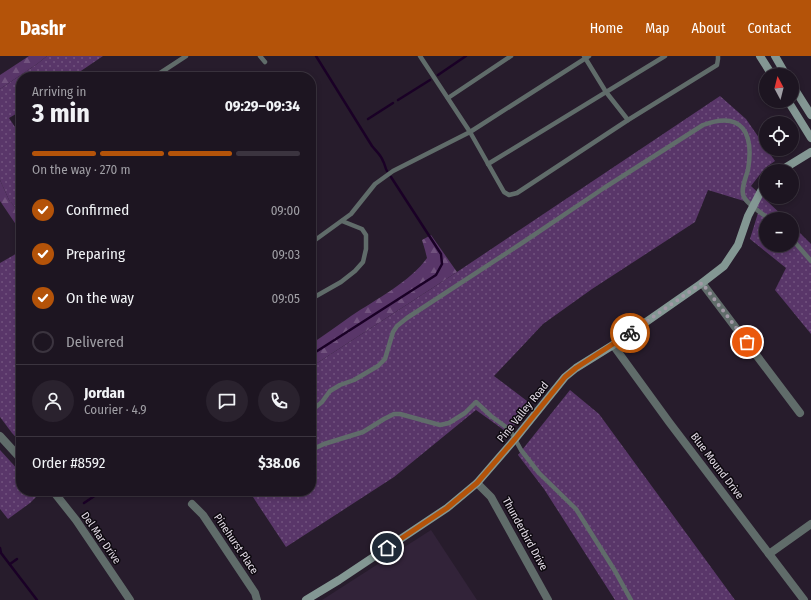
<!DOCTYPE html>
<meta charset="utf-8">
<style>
body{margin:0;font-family:"Fira Sans Condensed",sans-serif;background:#2a222e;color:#f1f3f6;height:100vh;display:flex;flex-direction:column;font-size:15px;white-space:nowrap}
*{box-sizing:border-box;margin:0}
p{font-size:13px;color:#a09fa5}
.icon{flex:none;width:22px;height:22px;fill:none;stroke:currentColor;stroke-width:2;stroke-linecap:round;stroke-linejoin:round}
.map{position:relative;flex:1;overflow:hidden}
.panel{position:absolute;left:16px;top:16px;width:300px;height:424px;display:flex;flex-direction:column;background:#1d1521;border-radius:16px;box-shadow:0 2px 6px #0003,0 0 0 1px #3b343f}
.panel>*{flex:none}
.needle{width:26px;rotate:353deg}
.fabs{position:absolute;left:759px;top:12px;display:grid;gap:8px}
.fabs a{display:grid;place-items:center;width:40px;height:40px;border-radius:50%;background:#1d1521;box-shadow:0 2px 6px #0003,0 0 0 1px #3b343f;font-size:20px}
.pin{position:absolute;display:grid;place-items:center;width:34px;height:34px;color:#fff;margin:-17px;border:2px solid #fff;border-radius:50%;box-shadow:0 1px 4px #0007}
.courier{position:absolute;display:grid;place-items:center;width:40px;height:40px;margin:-20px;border:3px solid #b45309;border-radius:50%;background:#fff;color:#222;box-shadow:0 1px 5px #0007}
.head em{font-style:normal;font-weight:700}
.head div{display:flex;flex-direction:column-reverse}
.head{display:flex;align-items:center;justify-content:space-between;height:68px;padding:0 16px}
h1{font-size:26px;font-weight:700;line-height:30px}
.bar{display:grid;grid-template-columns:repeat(4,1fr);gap:6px 4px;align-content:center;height:48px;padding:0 16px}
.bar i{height:5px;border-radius:3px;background:#3b343f}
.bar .current{background:#b45309}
.bar p{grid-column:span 4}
.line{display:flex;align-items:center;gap:10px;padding:0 16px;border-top:1px solid #3b343f}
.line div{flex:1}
.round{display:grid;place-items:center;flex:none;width:42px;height:42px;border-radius:21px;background:#2a222e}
ol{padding:0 16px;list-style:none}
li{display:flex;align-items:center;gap:12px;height:44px}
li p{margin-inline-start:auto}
li .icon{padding:4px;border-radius:50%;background:#b45309;color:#fff;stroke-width:4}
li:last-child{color:#a09fa5}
li i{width:22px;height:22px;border:2px solid #3b343f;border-radius:50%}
header{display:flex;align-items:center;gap:24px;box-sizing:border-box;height:56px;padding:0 20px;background:#b45309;color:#fff}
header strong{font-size:19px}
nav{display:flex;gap:22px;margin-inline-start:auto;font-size:14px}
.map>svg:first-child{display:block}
</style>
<header>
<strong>Dashr</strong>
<nav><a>Home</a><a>Map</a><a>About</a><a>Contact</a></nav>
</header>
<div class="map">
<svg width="811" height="544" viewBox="0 0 811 544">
<defs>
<pattern id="green-dots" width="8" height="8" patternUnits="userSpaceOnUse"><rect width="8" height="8" fill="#593669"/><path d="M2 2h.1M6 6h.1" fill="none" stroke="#71527e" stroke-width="1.8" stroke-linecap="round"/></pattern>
<pattern id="forest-firs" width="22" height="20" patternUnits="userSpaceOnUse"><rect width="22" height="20" fill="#593669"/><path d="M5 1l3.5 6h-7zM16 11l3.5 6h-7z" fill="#71527e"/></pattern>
</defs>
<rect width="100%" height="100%" fill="#271c2c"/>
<path fill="#322339" d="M431,474L477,544H322Z"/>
<g fill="url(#green-dots)">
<path d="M47,0H103L72,21H21V55L9,62L21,80V158L9,144L0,124V33L37,8Z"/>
<path d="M720,40L746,63L775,105L765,112L751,130L786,163H766V189H792V169L811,188V278L775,234L786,212L750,183L758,157L744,145L708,134L695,166L592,233L543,268L494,320L531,348L508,377L476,354L394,421L286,491L249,435H311V311L457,216Z"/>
<path d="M21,195V387L12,377L0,361V207Z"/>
<path d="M570,334L599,358L735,544H615L544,433L518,399Z"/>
<path d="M0,394L21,417V435H38L40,437L30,447L8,463L0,453Z"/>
</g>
<g fill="url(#forest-firs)">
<path d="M29,0H47L37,8L0,33V19Z"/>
<path d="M0,124L9,144L21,158V176L0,145Z"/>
<path d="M431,179L457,216L311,311V288C325,279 338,269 351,260C375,244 411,225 427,202L425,194L422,184Z"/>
</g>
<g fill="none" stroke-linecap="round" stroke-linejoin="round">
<g stroke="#1a0026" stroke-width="2.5">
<path d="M316,0L372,90C376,95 381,99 383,105C385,108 385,112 387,115"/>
<path d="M438,19L466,0"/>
<path d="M398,44L430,24"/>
<path d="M368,63L393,47"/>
<path d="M311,299L436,219L442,208L441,198L391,121"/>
<path d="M84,447L102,435"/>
<path d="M0,492L1,497L37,544"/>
<path d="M10,508L17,503"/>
</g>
<g stroke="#606c6a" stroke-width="4.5">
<path d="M260,0L265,6"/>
<path d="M420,0L470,76L504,136L509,139L517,137L628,64L717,9L718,3V0"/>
<path d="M584,0L606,36L628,64"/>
<path d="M154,21L186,0"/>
<path d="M448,42L511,0"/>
<path d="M488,108L665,0"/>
<path d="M792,183L811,205"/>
<path d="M311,187L351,158L375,128L393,115L470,76L589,0"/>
<path d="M311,243L341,226L355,215L363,206L366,193V179L362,173L342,165"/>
<path d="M311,355L322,346L330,335L340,329L354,324L378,310L385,303L393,276L397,270L407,262L522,187L604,132L703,69C743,54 754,78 748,114C746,121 740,135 744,141C747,148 763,158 769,163"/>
<path d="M311,394L324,388L363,376L384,363L394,358H400L440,369L449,367L465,357L476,346L491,360L510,374L521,394L539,417L576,453L615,515L631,544"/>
</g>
<g stroke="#606c6a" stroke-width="8">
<path d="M702,227L800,357"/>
<path d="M613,289L669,366L804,544"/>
<path d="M0,380L21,403"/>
<path d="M477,427L491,441L548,544"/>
<path d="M53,435L76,464L130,544"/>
<path d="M192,448L203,459L255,537L257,544"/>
<path d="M769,498L811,468"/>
</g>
<g stroke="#839793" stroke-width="8">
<path d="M760,0L772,19"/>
<path d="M775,0L786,19"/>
<path d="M792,29L811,59"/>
<path d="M788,45L811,82"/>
<path d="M780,115L811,96"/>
<path d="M306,544L339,524L447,452L477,427L515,383L565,321L576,312L613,289L702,227L724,210L738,189L748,160L761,135L766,128"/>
</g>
</g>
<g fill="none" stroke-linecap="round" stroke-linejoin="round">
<path stroke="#a198a5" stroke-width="4" stroke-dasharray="0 7.2" d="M630,277L702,227L747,286"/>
<path stroke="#b45309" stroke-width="5" d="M387,492L447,452L477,427L515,383L565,321L576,312L630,277"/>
</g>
<g text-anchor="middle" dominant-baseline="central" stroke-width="3" stroke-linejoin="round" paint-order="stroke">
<g font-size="11" fill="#e3dbe6" stroke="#0d090f">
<text transform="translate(523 356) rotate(-51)">Pine Valley Road</text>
<text transform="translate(717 410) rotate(53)">Blue Mound Drive</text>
<text transform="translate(525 478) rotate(61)">Thunderbird Drive</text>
<text transform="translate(101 482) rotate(55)">Del Mar Drive</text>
<text transform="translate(236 488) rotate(56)">Pinehurst Place</text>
</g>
</g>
</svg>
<div class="fabs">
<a><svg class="needle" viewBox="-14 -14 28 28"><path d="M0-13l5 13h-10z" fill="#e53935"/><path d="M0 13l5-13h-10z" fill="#a09fa5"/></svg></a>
<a><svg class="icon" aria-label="locate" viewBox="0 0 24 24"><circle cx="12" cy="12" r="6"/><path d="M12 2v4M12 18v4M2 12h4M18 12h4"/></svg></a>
<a>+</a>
<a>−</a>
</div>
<div class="pin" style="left:747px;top:286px;background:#ea580c"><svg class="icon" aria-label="bag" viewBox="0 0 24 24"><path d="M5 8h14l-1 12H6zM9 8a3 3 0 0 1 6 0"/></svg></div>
<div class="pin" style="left:387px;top:492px;background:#1f2937"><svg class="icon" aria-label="home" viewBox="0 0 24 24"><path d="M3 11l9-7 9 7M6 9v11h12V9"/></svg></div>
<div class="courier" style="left:630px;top:277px"><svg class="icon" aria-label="bike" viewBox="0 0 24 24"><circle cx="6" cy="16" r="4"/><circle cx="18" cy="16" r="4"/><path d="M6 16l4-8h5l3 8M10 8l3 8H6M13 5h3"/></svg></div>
<section class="panel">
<div class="head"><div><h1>3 min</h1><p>Arriving in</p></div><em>09:29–09:34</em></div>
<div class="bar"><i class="current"></i><i class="current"></i><i class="current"></i><i></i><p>On the way · 270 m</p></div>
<ol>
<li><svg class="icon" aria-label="check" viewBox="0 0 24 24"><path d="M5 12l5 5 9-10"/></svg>Confirmed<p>09:00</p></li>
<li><svg class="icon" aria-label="check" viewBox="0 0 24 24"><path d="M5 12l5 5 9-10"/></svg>Preparing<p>09:03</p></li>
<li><svg class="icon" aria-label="check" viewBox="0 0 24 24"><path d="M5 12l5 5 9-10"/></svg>On the way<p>09:05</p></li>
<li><i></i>Delivered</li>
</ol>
<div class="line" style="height:72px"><a class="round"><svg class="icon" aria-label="person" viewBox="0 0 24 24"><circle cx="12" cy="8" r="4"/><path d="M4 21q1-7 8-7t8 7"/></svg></a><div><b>Jordan</b><p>Courier · 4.9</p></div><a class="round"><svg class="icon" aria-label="chat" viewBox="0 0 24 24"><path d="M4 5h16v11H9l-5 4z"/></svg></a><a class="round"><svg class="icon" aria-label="phone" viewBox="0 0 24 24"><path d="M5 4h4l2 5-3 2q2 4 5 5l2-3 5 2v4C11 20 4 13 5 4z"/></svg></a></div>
<div class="line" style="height:52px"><div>Order #8592</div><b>$38.06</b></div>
</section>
</div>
